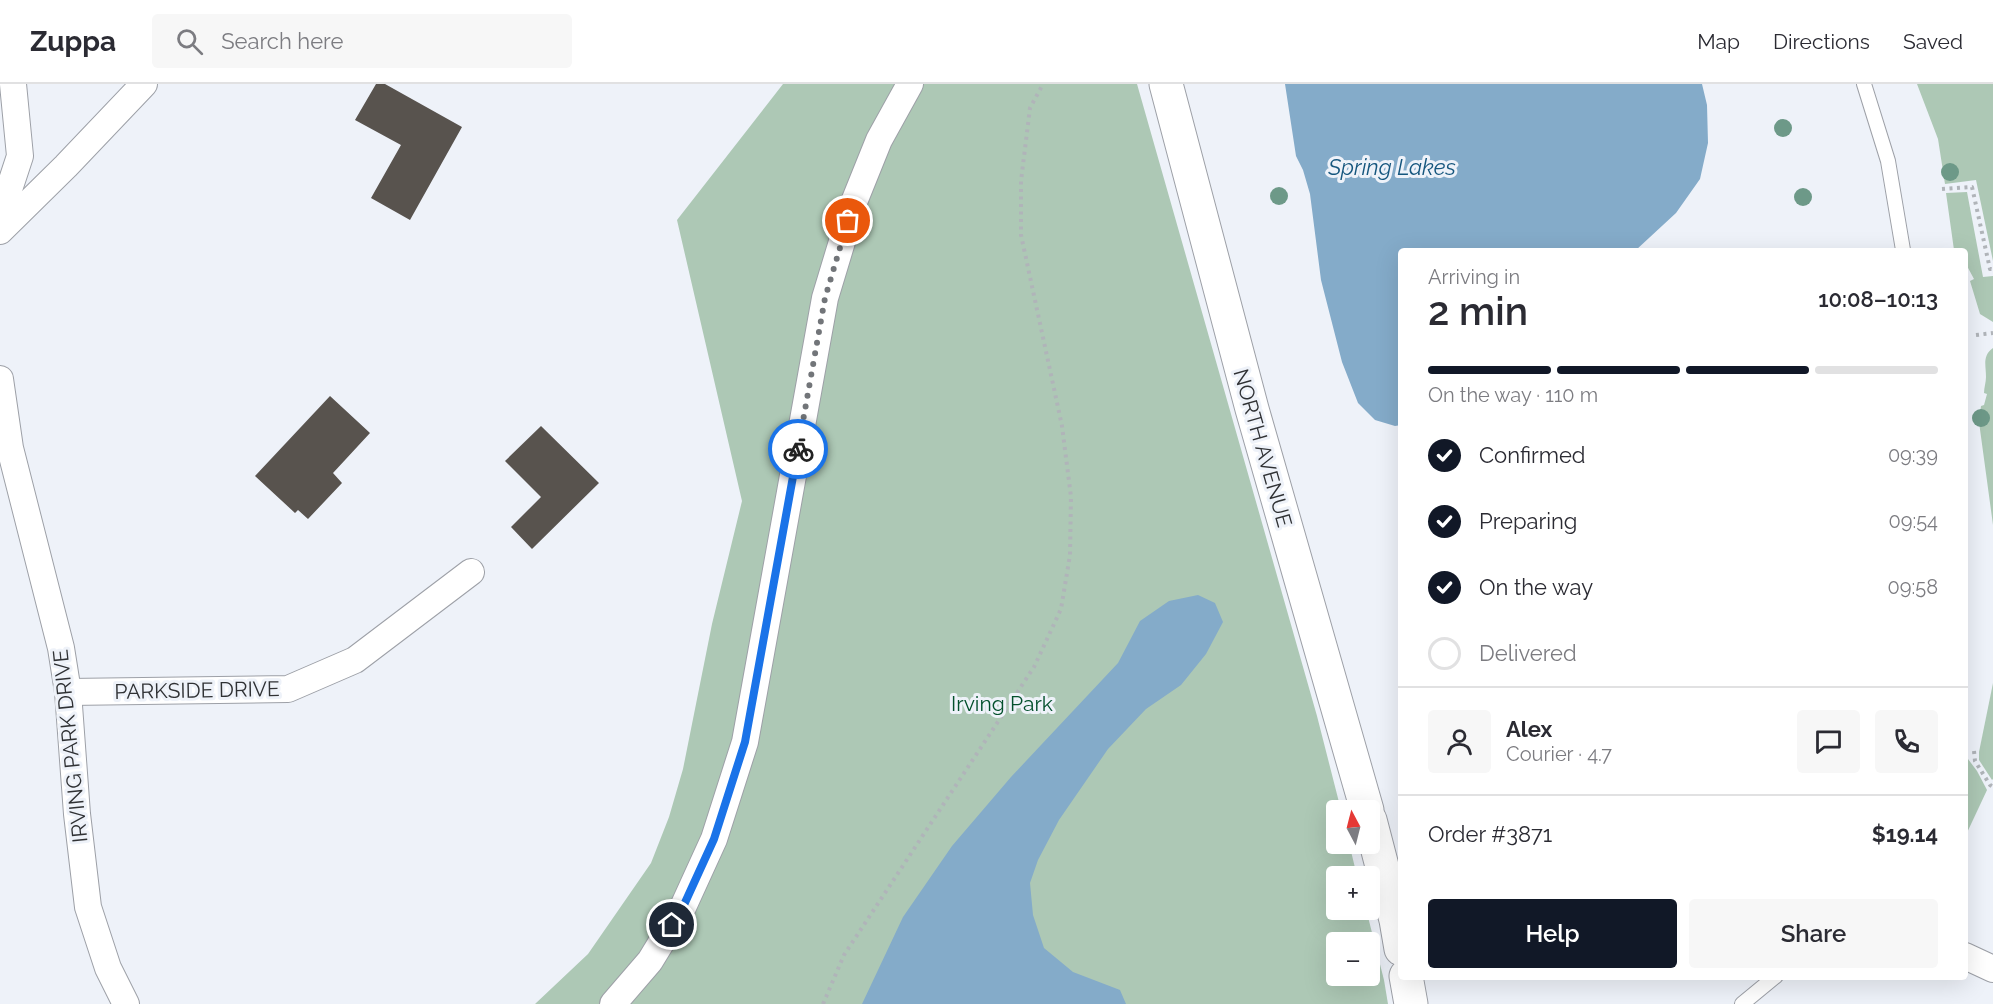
<!DOCTYPE html>
<meta charset="utf-8">
<style>
body{margin:0;font-family:Raleway,sans-serif;background:#f7f7f7;color:#2b2b33;height:100vh;display:flex;flex-direction:column;font-size:22px;white-space:nowrap}
*{box-sizing:border-box;margin:0}
p{font-size:20px;color:#7c7c81}
.icon{flex:none;width:33px;height:33px;fill:none;stroke:currentColor;stroke-width:2;stroke-linecap:round;stroke-linejoin:round}
.map{position:relative;flex:1;overflow:hidden}
.side{position:absolute;left:1398px;top:164px;width:570px;height:732px;display:flex;flex-direction:column;background:#fff;border-radius:6px;box-shadow:0 6px 24px #0002}
.side>*{flex:none}
.needle{width:39px;rotate:353deg}
.controls{position:absolute;left:1326px;top:716px;display:grid;gap:12px}
.controls a{display:grid;place-items:center;width:54px;height:54px;border-radius:6px;background:#fff;box-shadow:0 6px 24px #0002;font-size:30px}
.pin{position:absolute;display:grid;place-items:center;width:51px;height:51px;color:#fff;margin:-26px;border:3px solid #fff;border-radius:50%;box-shadow:0 2px 6px #0007}
.courier{position:absolute;display:grid;place-items:center;width:60px;height:60px;margin:-30px;border:4px solid #1a73e8;border-radius:50%;background:#fff;color:#222;box-shadow:0 2px 8px #0007}
.summary em{font-style:normal;font-weight:600}
.summary div{display:flex;flex-direction:column-reverse}
.summary{display:flex;align-items:center;justify-content:space-between;height:102px;padding:0 30px}
h1{font-size:39px;font-weight:600;line-height:45px}
.bar{display:grid;grid-template-columns:repeat(4,1fr);gap:9px 6px;align-content:center;height:72px;padding:0 30px}
.bar i{height:8px;border-radius:4px;background:#e1e1e2}
.bar .active{background:#111827}
.bar p{grid-column:span 4}
.line{display:flex;align-items:center;gap:15px;padding:0 30px;border-top:2px solid #e1e1e2}
.line div{flex:1}
.round{display:grid;place-items:center;flex:none;width:63px;height:63px;border-radius:6px;background:#f7f7f7}
ol{padding:0 30px;list-style:none}
li{display:flex;align-items:center;gap:18px;height:66px}
li p{margin-inline-start:auto}
li .icon{padding:6px;border-radius:50%;background:#111827;color:#fff;stroke-width:4}
li:last-child{color:#7c7c81}
li i{width:33px;height:33px;border:3px solid #e1e1e2;border-radius:50%}
.cta{display:flex;gap:12px;margin-top:auto;padding:12px 30px}
.cta a{flex:1;height:69px;border-radius:6px;background:#111827;color:#fff;font-size:24px;font-weight:600;line-height:69px;text-align:center}
.cta a+a{background:#f7f7f7;color:#2b2b33}
header{display:flex;align-items:center;gap:36px;box-sizing:border-box;height:84px;padding:0 30px;background:#fff;border-bottom:2px solid #e1e1e2}
header strong{font-size:28px}
nav{display:flex;gap:33px;margin-inline-start:auto;font-size:21px}
.search{width:420px;height:54px;background:#f7f7f7;display:flex;align-items:center;gap:15px;box-sizing:border-box;padding:0 21px;border-radius:6px;color:#7c7c81;font-size:22px}
.map>svg:first-child{display:block}
</style>
<header>
<strong>Zuppa</strong>
<div class="search"><svg class="icon" aria-label="search" viewBox="0 0 24 24"><circle cx="10" cy="10" r="6"/><path d="M15 15l6 6"/></svg>Search here</div>
<nav><a>Map</a><a>Directions</a><a>Saved</a></nav>
</header>
<div class="map">
<svg width="1993" height="920" viewBox="0 0 1993 920">
<rect width="100%" height="100%" fill="#eef2f9"/>
<g fill="#adc8b5" fill-rule="evenodd">
<path d="M783,0H1137L1317,632L1341,726H1336V759H1349L1357,792H1336V825H1366L1384,896L1388,920H535L588,870L651,779L669,733L683,685L712,540L742,417L677,136ZM1336,858H1370V891H1336Z"/>
<path d="M1917,0H1993V177L1976,96L1945,100L1938,55Z"/>
<path d="M1967,108L1983,193L1993,192V238L1980,230L1970,197L1974,195L1967,182H1965V166H1954L1946,109Z"/>
<path d="M1993,264V441L1979,338L1981,322L1984,321L1987,310L1984,309C1984,304 1986,298 1986,293C1986,281 1982,272 1993,264Z"/>
<path d="M1993,599V695L1992,696L1979,676V668Z"/>
<path d="M1968,675L1977,687L1987,706L1965,753V676Z"/>
</g>
<g fill="#84abc9">
<path d="M1285,0H1702L1707,21L1708,59L1700,95L1676,129L1636,166H1401V341L1395,342L1375,336L1358,319L1342,278L1321,196L1310,110L1303,86L1296,72Z"/>
<path d="M1198,511L1215,519L1223,538L1206,570L1181,601L1146,625L1108,665L1059,736L1038,776L1030,799L1033,831L1044,864L1073,888L1120,906L1126,920H862L903,833L952,762L1011,693L1118,579L1140,537L1169,517Z"/>
</g>
<g fill="#58534e">
<path d="M376,0H385L462,43L410,136L371,114L401,61L355,36Z"/>
<path d="M330,312L370,349L333,389L342,399L308,435L298,426L295,429L255,392Z"/>
<path d="M541,342L599,399L532,465L511,443L541,413L505,377Z"/>
</g>
<g fill="none" stroke-linecap="round" stroke-linejoin="round">
<g stroke="#9da0a7" stroke-width="16">
<g id="lane">
<path d="M1864,0L1888,77L1903,166"/>
<path d="M1742,920L1776,892"/>
</g>
</g>
<g stroke="#9da0a7" stroke-width="28">
<g id="street">
<path d="M0,133L20,72L13,0"/>
<path d="M0,147L66,82L144,0"/>
<path d="M0,295L10,364L61,564L68,608L77,730L88,823L108,884L126,920"/>
<path d="M68,608L288,605L355,576L471,488"/>
<path d="M1965,872L1993,885"/>
<path d="M613,920L650,877L683,823L714,755L745,658L825,214L854,118L879,56L910,0"/>
</g>
</g>
<g stroke="#9da0a7" stroke-width="35">
<g id="secondary">
<path d="M1166,0L1252,325L1367,726"/>
<path d="M1370,736L1396,836L1401,865"/>
<path d="M1406,892L1411,920"/>
</g>
</g>
<g stroke="#b0b4b9" stroke-width="4" stroke-dasharray="3 4.5" stroke-linecap="butt">
<path d="M1942,105L1972,103L1990,185H1993"/>
<path d="M1976,251L1993,249"/>
<path d="M1974,667L1975,677L1990,701L1993,703"/>
<path d="M823,920L844,871L1034,583L1061,525L1070,471L1071,413L1062,342L1021,151V97L1030,24L1043,0"/>
</g>
<use href="#lane" stroke="#fff" stroke-width="14"/>
<use href="#street" stroke="#fff" stroke-width="26"/>
<use href="#secondary" stroke="#fff" stroke-width="33"/>
</g>
<g fill="#6d9988">
<circle cx="1783" cy="44" r="9"/>
<circle cx="1950" cy="88" r="9"/>
<circle cx="1279" cy="112" r="9"/>
<circle cx="1803" cy="113" r="9"/>
<circle cx="1981" cy="334" r="9"/>
</g>
<g fill="none" stroke-linecap="round" stroke-linejoin="round">
<path stroke="#727579" stroke-width="6" stroke-dasharray="0 10.8" d="M798,365L825,214L848,137"/>
<path stroke="#1a73e8" stroke-width="8" d="M672,841L683,823L714,755L745,658L798,365"/>
</g>
<g text-anchor="middle" dominant-baseline="central" stroke-width="6" stroke-linejoin="round" paint-order="stroke">
<g font-size="21" fill="#2f3134" stroke="#eef2f9">
<text transform="translate(1263 364) rotate(74)">NORTH AVENUE</text>
<text transform="translate(197 606) rotate(-1)">PARKSIDE DRIVE</text>
<text transform="translate(70 662) rotate(-96)">IRVING PARK DRIVE</text>
</g>
<g font-size="21" fill="#03502c" stroke="#eef2f9">
<text x="1002" y="619">Irving Park</text>
</g>
<g font-size="22" font-style="italic" fill="#15567e" stroke="#eef2f9">
<text x="1392" y="83">Spring Lakes</text>
</g>
</g>
</svg>
<div class="controls">
<a><svg class="needle" viewBox="-14 -14 28 28"><path d="M0-13l5 13h-10z" fill="#e53935"/><path d="M0 13l5-13h-10z" fill="#7c7c81"/></svg></a>
<a>+</a>
<a>−</a>
</div>
<div class="pin" style="left:848px;top:137px;background:#ea580c"><svg class="icon" aria-label="bag" viewBox="0 0 24 24"><path d="M5 8h14l-1 12H6zM9 8a3 3 0 0 1 6 0"/></svg></div>
<div class="pin" style="left:672px;top:841px;background:#1f2937"><svg class="icon" aria-label="home" viewBox="0 0 24 24"><path d="M3 11l9-7 9 7M6 9v11h12V9"/></svg></div>
<div class="courier" style="left:798px;top:365px"><svg class="icon" aria-label="bike" viewBox="0 0 24 24"><circle cx="6" cy="16" r="4"/><circle cx="18" cy="16" r="4"/><path d="M6 16l4-8h5l3 8M10 8l3 8H6M13 5h3"/></svg></div>
<section class="side">
<div class="summary"><div><h1>2 min</h1><p>Arriving in</p></div><em>10:08–10:13</em></div>
<div class="bar"><i class="active"></i><i class="active"></i><i class="active"></i><i></i><p>On the way · 110 m</p></div>
<ol>
<li><svg class="icon" aria-label="check" viewBox="0 0 24 24"><path d="M5 12l5 5 9-10"/></svg>Confirmed<p>09:39</p></li>
<li><svg class="icon" aria-label="check" viewBox="0 0 24 24"><path d="M5 12l5 5 9-10"/></svg>Preparing<p>09:54</p></li>
<li><svg class="icon" aria-label="check" viewBox="0 0 24 24"><path d="M5 12l5 5 9-10"/></svg>On the way<p>09:58</p></li>
<li><i></i>Delivered</li>
</ol>
<div class="line" style="height:108px"><a class="round"><svg class="icon" aria-label="person" viewBox="0 0 24 24"><circle cx="12" cy="8" r="4"/><path d="M4 21q1-7 8-7t8 7"/></svg></a><div><b>Alex</b><p>Courier · 4.7</p></div><a class="round"><svg class="icon" aria-label="chat" viewBox="0 0 24 24"><path d="M4 5h16v11H9l-5 4z"/></svg></a><a class="round"><svg class="icon" aria-label="phone" viewBox="0 0 24 24"><path d="M5 4h4l2 5-3 2q2 4 5 5l2-3 5 2v4C11 20 4 13 5 4z"/></svg></a></div>
<div class="line" style="height:78px"><div>Order #3871</div><b>$19.14</b></div>
<div class="cta"><a>Help</a><a>Share</a></div>
</section>
</div>
